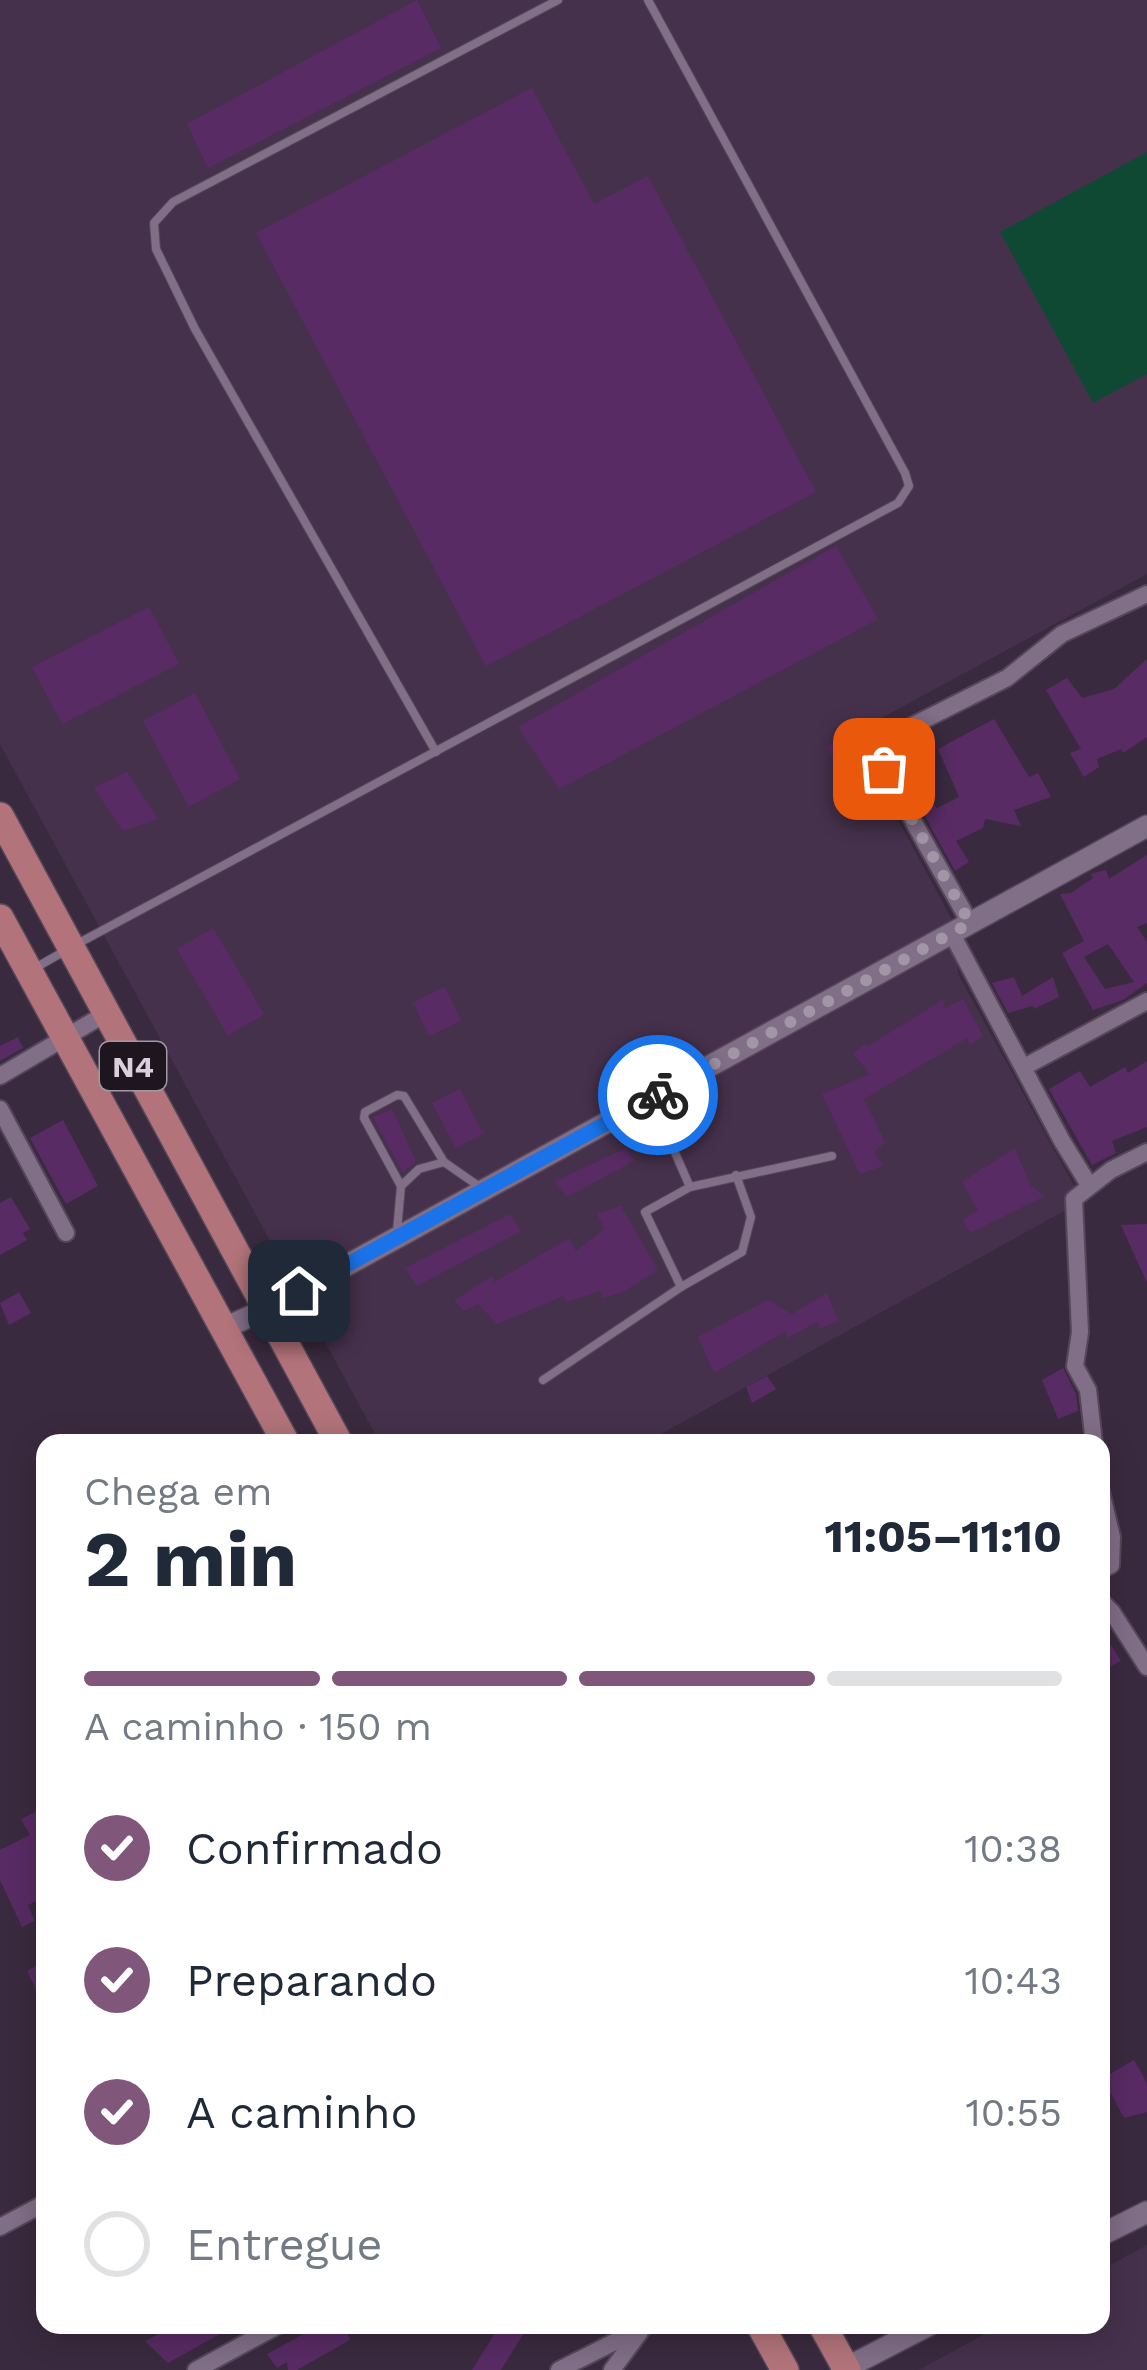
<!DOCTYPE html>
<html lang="pt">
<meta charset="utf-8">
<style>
body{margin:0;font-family:"Work Sans",sans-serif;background:#f6f6f7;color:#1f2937;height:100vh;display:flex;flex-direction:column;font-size:45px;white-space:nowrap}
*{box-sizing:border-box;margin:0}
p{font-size:39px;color:#747a83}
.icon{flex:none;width:66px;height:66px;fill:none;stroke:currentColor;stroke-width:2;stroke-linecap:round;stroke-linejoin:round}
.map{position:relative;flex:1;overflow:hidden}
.sheet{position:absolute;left:36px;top:1434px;width:1074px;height:900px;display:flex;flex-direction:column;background:#fff;border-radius:24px;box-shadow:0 6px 30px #0003}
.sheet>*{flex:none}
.pin{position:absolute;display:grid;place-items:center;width:102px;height:102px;color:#fff;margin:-51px;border-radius:24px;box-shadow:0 6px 18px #0006}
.courier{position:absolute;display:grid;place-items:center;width:120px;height:120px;margin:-60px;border:9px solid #1a73e8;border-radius:50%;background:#fff;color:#222;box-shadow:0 3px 15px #0007}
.overview em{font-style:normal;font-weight:700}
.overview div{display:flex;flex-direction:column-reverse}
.overview{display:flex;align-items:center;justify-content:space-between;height:204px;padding:0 48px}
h1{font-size:78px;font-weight:700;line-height:90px}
.bar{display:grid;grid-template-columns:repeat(4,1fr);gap:18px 12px;align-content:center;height:144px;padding:0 48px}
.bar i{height:15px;border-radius:9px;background:#e0e1e3}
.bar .selected{background:#80577b}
.bar p{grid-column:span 4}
ol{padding:0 48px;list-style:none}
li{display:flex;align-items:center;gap:36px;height:132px}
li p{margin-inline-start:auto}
li .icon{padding:12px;border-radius:50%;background:#80577b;color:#fff;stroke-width:4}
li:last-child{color:#747a83}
li i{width:66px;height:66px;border:6px solid #e0e1e3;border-radius:50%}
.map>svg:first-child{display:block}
</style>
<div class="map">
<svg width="1147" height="2370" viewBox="0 0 1147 2370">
<rect width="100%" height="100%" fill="#3a2a3f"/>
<g fill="#46314c">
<path d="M0,0H1147V574L852,734L952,920L958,974L1082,1201L645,1443H380L0,744Z"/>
<path d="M1147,2245V2370H919L1001,2325H1101V2270Z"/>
</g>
<path fill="#104933" d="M1147,152V374L1093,403L1000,232Z"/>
<g fill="#582b64" fill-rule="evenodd">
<path d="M417,0L441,48L208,168L187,124Z"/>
<path d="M532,88L594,204L648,176L816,492L486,666L256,233Z"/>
<path d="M836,546L878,619L559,789L518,727Z"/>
<path d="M149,607L179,664L62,724L32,667Z"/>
<path d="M1147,659V737L1123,753L1121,749L1097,759L1099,767L1084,777L1070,753L1081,749L1046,690L1067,678L1082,698L1114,689Z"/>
<path d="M195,693L240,779L189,807L143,721Z"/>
<path d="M994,719L1029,777L1038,773L1051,797L1014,810L1021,826L985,819L983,828L956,841L969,862L955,871L920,807L928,799L937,808L959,797L938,749Z"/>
<path d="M842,738L872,784L853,795L827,747Z"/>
<path d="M127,772L158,819L123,831L94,788Z"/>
<path d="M1147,855V923L1137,927L1147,942V983L1123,1000L1093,1010L1062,953L1084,941L1060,894L1071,893L1093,878L1091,874L1106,870L1109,879ZM1108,944L1134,982L1105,989L1084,957Z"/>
<path d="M213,928L264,1014L228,1036L177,949Z"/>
<path d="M1014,977L1022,996L1053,977L1059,997L1034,1009L1033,1006L1008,1013L992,983Z"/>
<path d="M445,987L461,1021L429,1036L413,1002Z"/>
<path d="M963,999L983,1036L970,1045L967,1038L864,1099L885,1142L874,1152L883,1166L860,1174L822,1094L870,1074L853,1053L866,1043L868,1046L943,1000L945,1009Z"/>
<path d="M18,1037L23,1048L0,1061V1046Z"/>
<path d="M1147,1061V1127L1112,1141L1116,1153L1092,1165L1049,1089L1080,1071L1090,1087L1125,1067L1128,1073Z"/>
<path d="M460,1089L483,1134L456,1148L432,1103Z"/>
<path d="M392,1109L416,1161L403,1173L373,1117Z"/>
<path d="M63,1120L98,1186L66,1204L30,1138Z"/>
<path d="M626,1148L634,1161L567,1197L554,1182Z"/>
<path d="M1015,1148L1030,1185L1045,1196L970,1233L963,1220L978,1210L962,1182Z"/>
<path d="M11,1197L30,1229L23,1233L27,1240L0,1255V1203Z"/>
<path d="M621,1206L658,1270L623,1292L603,1298L600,1291L567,1302L563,1296L497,1324L478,1304L464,1311L454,1301L492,1276L495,1282L569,1238L576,1251L604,1229L597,1214Z"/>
<path d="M510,1214L521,1231L417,1286L405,1268Z"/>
<path d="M1147,1224V1283L1121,1225Z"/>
<path d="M19,1292L31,1313L9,1325L0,1303Z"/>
<path d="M827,1293L838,1321L821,1328L817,1322L787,1338L786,1331L714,1373L698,1337L768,1300L792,1314Z"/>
<path d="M1063,1368L1076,1394L1078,1411L1058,1419L1042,1380Z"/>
<path d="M767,1376L776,1389L752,1403L746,1387Z"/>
<path d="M1101,1629L1121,1661L1101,1671Z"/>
<path d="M45,1807V1897L28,1905L35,1921L22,1927L0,1880V1850L30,1835L21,1819Z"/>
<path d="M45,1961V2008L27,1971Z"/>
<path d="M1134,2060L1147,2083V2112L1124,2118L1103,2078Z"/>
<path d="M176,2325H236L168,2363L145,2341Z"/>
<path d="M320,2325H344L350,2340L297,2370H288L287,2362L277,2368L267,2354Z"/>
<path d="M500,2325H529L501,2370H472Z"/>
</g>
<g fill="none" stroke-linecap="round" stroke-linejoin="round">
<g stroke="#554759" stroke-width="10">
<g id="service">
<path d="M436,752L195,329L156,249L154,223L173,202L558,0"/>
<path d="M77,944L898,503L909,486L905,473L648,0"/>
<path d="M35,968L63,952"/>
<path d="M652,1100L690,1187L832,1156"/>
<path d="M401,1186L364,1118L365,1112L397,1095L404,1096L444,1162"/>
<path d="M397,1231L401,1186L419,1169L444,1162L480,1187"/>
<path d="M681,1287L645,1212L690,1187"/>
<path d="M543,1380L681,1287L742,1252L751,1217L736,1175"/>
</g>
</g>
<g stroke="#554759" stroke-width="20">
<g id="minor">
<path d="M970,923L884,769V749L894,735L1007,678L1062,634L1147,594"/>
<path d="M952,934L1062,1141L1089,1185"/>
<path d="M1024,1067L1147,1001"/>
<path d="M0,1076L105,1014"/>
<path d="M0,1109L66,1233"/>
<path d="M1094,1443L1088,1390L1075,1366L1080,1332L1074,1199L1111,1170L1147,1152"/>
<path d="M1101,1491L1112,1537L1111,1565L1101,1570"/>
<path d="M1101,1601L1112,1612L1147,1667"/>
<path d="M0,2227L45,2203"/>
<path d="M196,2370L279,2325"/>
<path d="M559,2370L648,2325"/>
<path d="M612,2370L640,2332"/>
</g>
</g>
<g stroke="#554759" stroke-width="24">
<g id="tertiary">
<path d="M224,1328L267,1309L1147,826"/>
<path d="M1101,2235L1147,2212"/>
<path d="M842,2370L929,2325"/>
</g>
</g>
<g stroke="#554759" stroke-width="30">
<g id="trunk">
<path d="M0,816L339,1443"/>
<path d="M0,918L286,1443"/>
<path d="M760,2325L785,2370"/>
<path d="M822,2325L847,2370"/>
</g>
</g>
<use href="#service" stroke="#816e87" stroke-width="8"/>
<use href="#minor" stroke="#816e87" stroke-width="16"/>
<use href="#tertiary" stroke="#816e87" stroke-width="21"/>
<use href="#trunk" stroke="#b2747a" stroke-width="27"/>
</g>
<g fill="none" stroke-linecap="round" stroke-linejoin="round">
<path stroke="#a295a6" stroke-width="12" stroke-dasharray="0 21.6" d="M658,1095L970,923L884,769"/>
<path stroke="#1a73e8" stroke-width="15" d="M299,1291L658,1095"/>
</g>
<g text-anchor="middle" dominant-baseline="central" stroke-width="9" stroke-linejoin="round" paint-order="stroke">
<rect fill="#1d161f" stroke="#a198a4" stroke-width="3" x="100" y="1042" width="66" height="48" rx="9"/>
<g font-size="30" font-weight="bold" fill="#dacfdd">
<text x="133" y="1066">N4</text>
</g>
</g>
</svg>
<div class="pin" style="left:884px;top:769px;background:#ea580c"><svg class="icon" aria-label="bag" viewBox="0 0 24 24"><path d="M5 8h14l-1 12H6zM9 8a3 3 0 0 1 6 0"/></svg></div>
<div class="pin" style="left:299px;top:1291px;background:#1f2937"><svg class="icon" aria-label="home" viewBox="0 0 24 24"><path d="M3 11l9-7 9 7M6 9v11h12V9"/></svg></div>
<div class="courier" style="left:658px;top:1095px"><svg class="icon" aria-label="bike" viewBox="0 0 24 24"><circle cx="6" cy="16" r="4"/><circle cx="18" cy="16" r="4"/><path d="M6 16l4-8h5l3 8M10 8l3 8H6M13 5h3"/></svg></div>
<section class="sheet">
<div class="overview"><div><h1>2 min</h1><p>Chega em</p></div><em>11:05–11:10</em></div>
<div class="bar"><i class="selected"></i><i class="selected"></i><i class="selected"></i><i></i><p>A caminho · 150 m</p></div>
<ol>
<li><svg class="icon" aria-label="check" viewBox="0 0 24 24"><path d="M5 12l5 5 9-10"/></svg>Confirmado<p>10:38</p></li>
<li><svg class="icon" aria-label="check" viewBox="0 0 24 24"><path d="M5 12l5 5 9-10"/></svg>Preparando<p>10:43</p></li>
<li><svg class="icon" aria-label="check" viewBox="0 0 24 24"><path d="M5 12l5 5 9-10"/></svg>A caminho<p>10:55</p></li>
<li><i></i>Entregue</li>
</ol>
</section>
</div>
